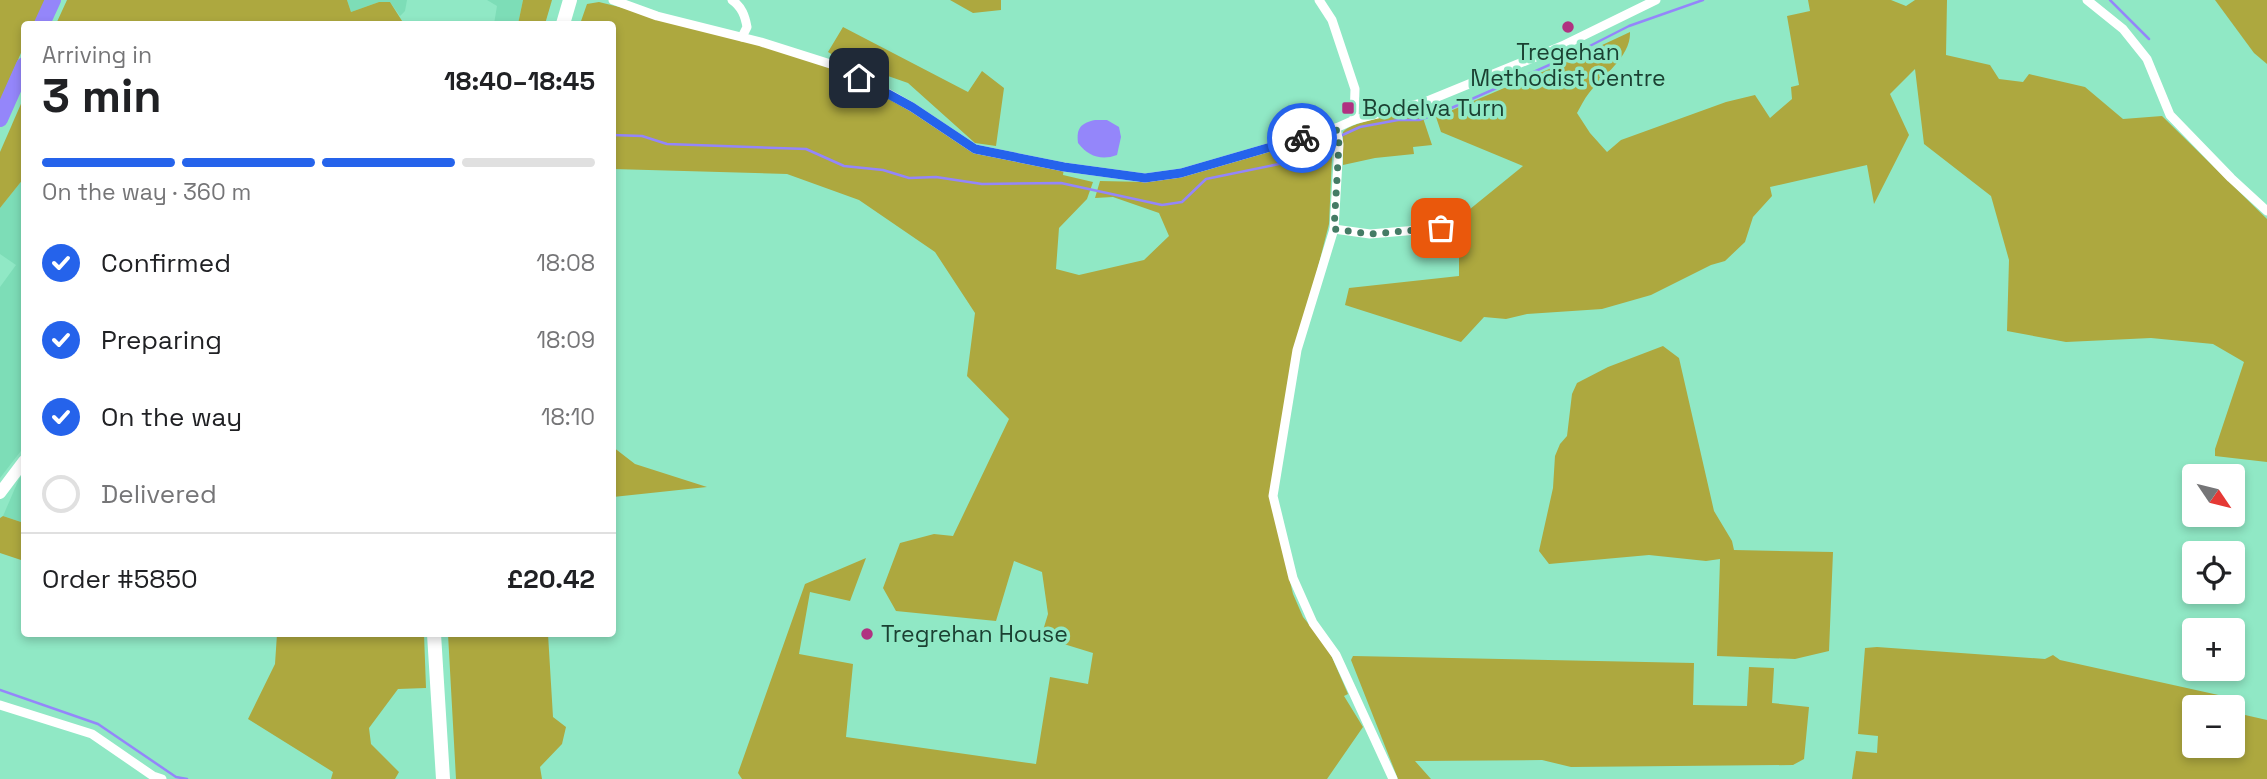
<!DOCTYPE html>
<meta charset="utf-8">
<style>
body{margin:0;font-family:"Space Grotesk",sans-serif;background:#f6f6f6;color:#202124;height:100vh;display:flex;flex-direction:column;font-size:26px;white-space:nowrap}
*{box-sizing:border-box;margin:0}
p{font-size:23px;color:#757577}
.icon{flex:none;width:38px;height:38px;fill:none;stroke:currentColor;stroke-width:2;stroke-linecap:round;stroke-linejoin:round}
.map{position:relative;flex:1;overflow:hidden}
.details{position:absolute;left:21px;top:21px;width:595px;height:616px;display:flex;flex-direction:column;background:#fff;border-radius:7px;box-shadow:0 4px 10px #0003}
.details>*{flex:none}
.needle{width:46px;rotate:125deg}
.controls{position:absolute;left:2182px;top:464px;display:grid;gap:14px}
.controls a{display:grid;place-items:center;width:63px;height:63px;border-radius:7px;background:#fff;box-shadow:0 4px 10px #0003;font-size:35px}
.pin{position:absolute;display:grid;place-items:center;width:60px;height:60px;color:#fff;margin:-30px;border-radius:14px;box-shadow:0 4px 10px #0006}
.courier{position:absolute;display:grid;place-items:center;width:70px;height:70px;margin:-35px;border:5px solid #2563eb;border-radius:50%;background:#fff;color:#222;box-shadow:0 2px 9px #0007}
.overview em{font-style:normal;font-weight:800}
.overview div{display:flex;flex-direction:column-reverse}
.overview{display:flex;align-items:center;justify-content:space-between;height:119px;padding:0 21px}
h1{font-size:46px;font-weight:800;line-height:52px}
.bar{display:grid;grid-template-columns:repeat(4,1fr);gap:10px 7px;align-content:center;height:84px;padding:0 21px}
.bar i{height:9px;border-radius:5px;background:#e0e0e0}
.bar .on{background:#2563eb}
.bar p{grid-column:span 4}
.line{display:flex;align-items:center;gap:18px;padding:0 21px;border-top:2px solid #e0e0e0}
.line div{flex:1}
ol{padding:0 21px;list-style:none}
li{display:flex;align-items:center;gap:21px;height:77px}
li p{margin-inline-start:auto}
li .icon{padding:7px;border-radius:50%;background:#2563eb;color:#fff;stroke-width:4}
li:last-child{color:#757577}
li i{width:38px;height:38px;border:4px solid #e0e0e0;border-radius:50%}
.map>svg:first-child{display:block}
</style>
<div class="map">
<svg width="2267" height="779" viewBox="0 0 2267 779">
<rect width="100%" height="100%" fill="#90e8c5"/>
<g fill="#7dddb7">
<path d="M347,0H407L405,11L400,16L390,2H379L351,12Z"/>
<path d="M487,0H523L518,24H494L497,6Z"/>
<path d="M24,178V447L0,478V287L16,265L0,254V208Z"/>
<path d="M24,472V523L3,516L19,479Z"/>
</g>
<g fill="#ada83f" fill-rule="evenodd">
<path d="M0,0H45L34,24H24V46L0,101Z"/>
<path d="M67,0H347L351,12L379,2H390L404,24H56Z"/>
<path d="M523,0H552L545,24H518Z"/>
<path d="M950,0H1001V10L973,13Z"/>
<path d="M1808,0H1891L1906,6L1915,0H1947L1946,55L1990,65L1999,79L2023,82L2029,74L2085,87L2123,119L2162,116L2267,219V462L2215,456V449L2244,362L2213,344L2151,338L2066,342L2007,331L2009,260L1991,196L1924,144L1915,69L1890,94L1909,135L1874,204L1867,165L1770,187L1772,196L1753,217L1745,242L1725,261L1711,265L1651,295L1602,309L1527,314L1506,319L1484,317L1461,342L1345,305L1349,288L1459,276V218L1523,166L1441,132L1436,117L1568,61L1630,32C1631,57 1603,75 1589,93C1584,99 1581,106 1577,113L1590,133L1607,152L1621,140L1726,102L1755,95L1770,118L1792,99L1791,87L1799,85L1787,16L1810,11Z"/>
<path d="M2215,0H2267V64L2254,53Z"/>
<path d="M599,2L761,42L843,68L975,149L1064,167L1063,175L1093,182L1087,199L1059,228L1056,269L1079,275L1144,260L1169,236L1159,213L1113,197L1095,198L1100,181L1146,182L1333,135L1329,224L1297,350L1270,497L1293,594L1303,617L1328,648L1348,694L1344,696L1363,727L1327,779H742L738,773L805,584L866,558L850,601L810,592L799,654L853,664L846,737L1036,764L1050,677L1088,684L1093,653L1041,637L1048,614L1042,572L1014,561L996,621L896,611L883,588L900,543L934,534L953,536L1009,419L967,376L975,313L935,252L859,200L787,174L613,169L612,24H580L587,4Z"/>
<path d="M843,27L968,92L982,71L1004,88L996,146L975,143L908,83L888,76L872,79L828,52Z"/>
<path d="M24,97V178L0,208V152Z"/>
<path d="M1420,109L1432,145L1413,147L1414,154L1375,158L1343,165V132C1353,120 1402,115 1420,109Z"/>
<path d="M1663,346L1679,358L1714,511L1732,541L1734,550L1833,552L1829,651L1795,659L1717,656L1720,559L1706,561L1649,555L1549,564L1539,551L1553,488L1555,456L1560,444L1567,436L1572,394L1577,383L1608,367Z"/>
<path d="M613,447L635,464L707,487L613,497Z"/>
<path d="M3,516L24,523V561L0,553V518Z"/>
<path d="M277,634H424L426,688L398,689L369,728L371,744L399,772L395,779H331L333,772L248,719L275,664Z"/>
<path d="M448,634H548L553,717L566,727L562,744L540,767L542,779H456Z"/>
<path d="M1877,647L2045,659L2053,655L2060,660L2223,696L2240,708L2245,715L2267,720V779H1852L1856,751L1877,753L1878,736L1858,734L1865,648ZM2194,707H2233V746H2194Z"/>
<path d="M1353,656L1694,663L1693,705L1747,706L1749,667L1774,668L1772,703L1809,707L1804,759L1793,765L1571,767L1542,760L1415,761L1431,779H1398L1351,660Z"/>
</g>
<path fill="#9486fa" d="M1095,120H1107L1119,127L1121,137L1117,155C1101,161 1088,156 1078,143C1076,128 1081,123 1095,120Z"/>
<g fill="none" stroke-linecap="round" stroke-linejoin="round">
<g stroke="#9486fa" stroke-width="2.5">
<path d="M2110,0L2149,39"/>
<path d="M612,135L642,136L667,144L806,149L844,166L883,170L909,178L936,177L982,184L1061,183L1162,205L1182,202L1206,179L1279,164L1360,127L1398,120H1419L1440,113L1574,54L1629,26L1703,0"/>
<path d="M0,690L98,724L176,777L187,779"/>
</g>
<g stroke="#9486fa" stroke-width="16">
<path d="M42,24L53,0"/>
<path d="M0,119L24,65"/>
</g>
<g stroke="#fff" stroke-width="9">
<path d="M613,0L657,16L761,42L843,68L912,107L975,149L1064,167L1145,178L1181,173L1336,128L1354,120L1425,102L1562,46L1656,0"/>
<path d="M732,0C742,7 745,16 747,27L742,37"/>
<path d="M1319,0L1332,20L1355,89L1354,120"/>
<path d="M2087,0L2123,29L2147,59L2170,115L2231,178L2267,211"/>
<path d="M1336,128L1339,144L1334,229L1297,350L1273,496L1293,578L1313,623L1336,655L1393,779"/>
<path d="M1334,229L1370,234L1441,228"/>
<path d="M0,705L92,734L153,776L162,779"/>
</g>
<path stroke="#fff" stroke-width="12" d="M0,493L24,461"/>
<g stroke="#fff" stroke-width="14">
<path d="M563,24L570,0"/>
<path d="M434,634L443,779"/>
</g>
</g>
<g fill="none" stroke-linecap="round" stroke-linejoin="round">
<path stroke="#447b65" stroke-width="7" stroke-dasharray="0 12.6" d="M1302,138L1336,128L1339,144L1334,229L1370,234L1441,228"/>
<path stroke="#2563eb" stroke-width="9" d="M859,78L912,107L975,149L1064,167L1145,178L1181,173L1302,138"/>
</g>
<g fill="#b03281" stroke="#90e8c5" stroke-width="2.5">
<circle cx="1568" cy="27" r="7"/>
<rect x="1341" y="101" width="14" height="14" rx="3.5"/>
<circle cx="867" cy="634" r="7"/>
</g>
<g text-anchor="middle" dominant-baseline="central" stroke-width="7" stroke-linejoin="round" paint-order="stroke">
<g font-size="23" fill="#1b4032" stroke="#90e8c5" text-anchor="start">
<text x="1568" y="52" text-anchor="middle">Tregehan<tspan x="1568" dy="26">Methodist Centre</tspan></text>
<text x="1362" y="108">Bodelva Turn</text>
<text x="881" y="634">Tregrehan House</text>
</g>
</g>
</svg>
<div class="controls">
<a><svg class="needle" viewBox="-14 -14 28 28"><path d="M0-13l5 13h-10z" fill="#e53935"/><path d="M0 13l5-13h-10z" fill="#757577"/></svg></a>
<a><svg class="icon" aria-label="locate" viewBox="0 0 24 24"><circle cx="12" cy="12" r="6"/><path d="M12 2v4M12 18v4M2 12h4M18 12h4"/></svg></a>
<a>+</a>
<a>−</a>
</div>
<div class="pin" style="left:1441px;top:228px;background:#ea580c"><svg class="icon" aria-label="bag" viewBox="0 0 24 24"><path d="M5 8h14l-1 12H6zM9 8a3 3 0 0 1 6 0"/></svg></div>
<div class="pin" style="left:859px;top:78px;background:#1f2937"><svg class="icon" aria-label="home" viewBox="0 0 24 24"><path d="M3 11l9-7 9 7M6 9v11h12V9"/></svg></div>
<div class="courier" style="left:1302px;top:138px"><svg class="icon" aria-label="bike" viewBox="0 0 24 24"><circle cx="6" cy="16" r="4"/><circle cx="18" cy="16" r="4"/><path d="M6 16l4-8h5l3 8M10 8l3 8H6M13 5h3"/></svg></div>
<section class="details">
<div class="overview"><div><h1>3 min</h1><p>Arriving in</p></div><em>18:40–18:45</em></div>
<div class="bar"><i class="on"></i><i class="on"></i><i class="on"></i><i></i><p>On the way · 360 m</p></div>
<ol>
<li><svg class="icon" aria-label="check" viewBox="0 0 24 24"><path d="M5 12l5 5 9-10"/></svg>Confirmed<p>18:08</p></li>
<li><svg class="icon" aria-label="check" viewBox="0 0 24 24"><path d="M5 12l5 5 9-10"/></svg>Preparing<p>18:09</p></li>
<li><svg class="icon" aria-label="check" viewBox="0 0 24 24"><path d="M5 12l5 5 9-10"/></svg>On the way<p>18:10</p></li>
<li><i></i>Delivered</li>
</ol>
<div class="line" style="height:91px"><div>Order #5850</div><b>£20.42</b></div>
</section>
</div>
